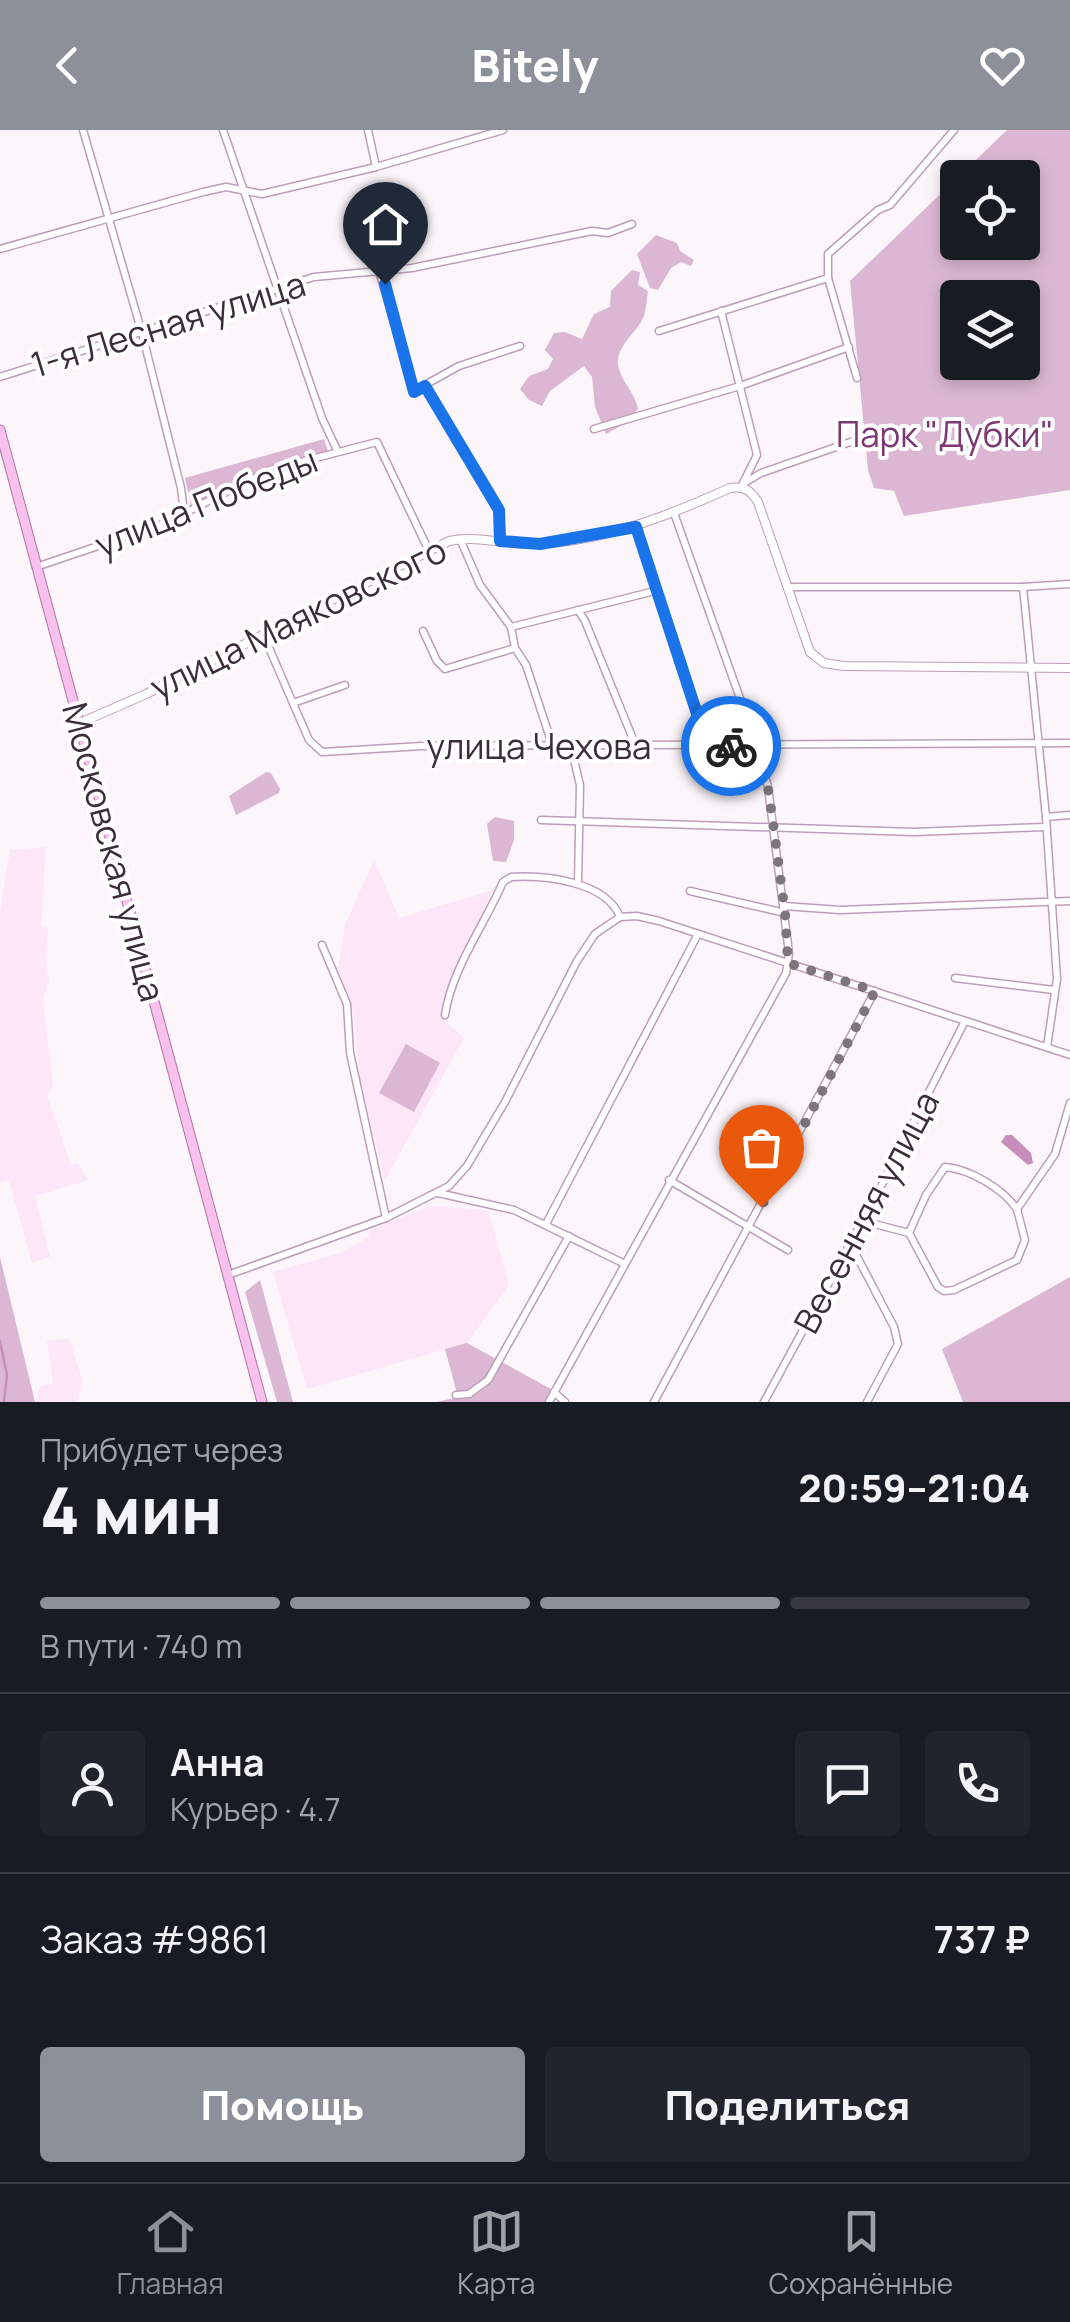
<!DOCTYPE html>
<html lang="ru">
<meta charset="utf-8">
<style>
body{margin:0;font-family:Manrope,sans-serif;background:#20242c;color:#f1f3f6;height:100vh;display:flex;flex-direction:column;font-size:38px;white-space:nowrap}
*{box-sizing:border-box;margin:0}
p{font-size:32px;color:#9ea1a6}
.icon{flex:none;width:55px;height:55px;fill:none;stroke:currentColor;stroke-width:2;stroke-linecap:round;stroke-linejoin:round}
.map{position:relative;height:1272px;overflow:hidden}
.panel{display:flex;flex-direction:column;background:#171b24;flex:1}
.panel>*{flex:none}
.fabs{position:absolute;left:940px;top:30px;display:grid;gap:20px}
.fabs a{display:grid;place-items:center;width:100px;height:100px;border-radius:10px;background:#171b24;box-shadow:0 5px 15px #0003;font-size:50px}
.pin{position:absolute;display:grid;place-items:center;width:85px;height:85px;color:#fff;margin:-102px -42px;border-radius:50% 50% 50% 0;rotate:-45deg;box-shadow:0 0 10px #0007}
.pin .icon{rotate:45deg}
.courier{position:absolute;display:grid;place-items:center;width:100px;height:100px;margin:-50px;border:8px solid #1a73e8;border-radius:50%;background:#fff;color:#222;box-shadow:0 2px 12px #0007}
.headline em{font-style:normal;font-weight:800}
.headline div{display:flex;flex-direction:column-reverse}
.headline{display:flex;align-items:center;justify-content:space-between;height:170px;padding:0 40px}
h1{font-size:65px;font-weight:800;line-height:75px}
.bar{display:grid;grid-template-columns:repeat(4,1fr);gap:15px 10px;align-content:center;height:120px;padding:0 40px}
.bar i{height:12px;border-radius:8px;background:#363941}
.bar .active{background:#8c9099}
.bar p{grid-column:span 4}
.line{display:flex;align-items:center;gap:25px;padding:0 40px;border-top:2px solid #363941}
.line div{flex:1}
.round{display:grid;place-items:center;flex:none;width:105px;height:105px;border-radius:10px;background:#20242c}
.primary-button{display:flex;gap:20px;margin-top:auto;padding:20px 40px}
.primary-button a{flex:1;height:115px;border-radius:10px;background:#8c9099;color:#fff;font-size:40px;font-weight:800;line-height:115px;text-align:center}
.primary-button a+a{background:#20242c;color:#f1f3f6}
header{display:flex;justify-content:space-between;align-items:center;height:130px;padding:0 40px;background:#8c9099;color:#fff;font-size:45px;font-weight:800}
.tab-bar{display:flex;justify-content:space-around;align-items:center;height:140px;border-top:2px solid #363941;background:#171b24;font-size:28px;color:#9ea1a6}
.tab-bar a{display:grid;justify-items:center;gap:5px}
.tab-bar .active{color:#8c9099}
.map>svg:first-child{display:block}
</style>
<header><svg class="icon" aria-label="back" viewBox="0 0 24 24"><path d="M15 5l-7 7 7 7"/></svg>Bitely<svg class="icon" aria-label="heart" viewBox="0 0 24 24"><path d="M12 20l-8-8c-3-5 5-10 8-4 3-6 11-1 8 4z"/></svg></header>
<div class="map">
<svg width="1070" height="1272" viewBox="0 0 1070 1272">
<rect width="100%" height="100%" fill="#fcf5fa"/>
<g fill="#fde6f8">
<path d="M46,717L41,797L48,798L46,834L49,849L43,869L53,955L47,966L71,1035L78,1033L88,1050L35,1066L50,1127L32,1133L9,1050L0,1052V782L10,720Z"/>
<path d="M374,730L399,788L493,760L443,872L441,888L464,908L385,1050L360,951L354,885L338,838L345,795Z"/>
<path d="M430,1076L488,1080L509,1155L467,1213L307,1259L273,1142L340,1123L369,1107L368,1101Z"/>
<path d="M69,1208L83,1253L77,1272H36L40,1256L53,1253L47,1211Z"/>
</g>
<g fill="#dbb7d3" fill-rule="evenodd">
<path d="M1007,0H1070V360L904,386L894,361L874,358L868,340L850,151ZM958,48H1022V112H958ZM958,168H1022V232H958Z"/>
<path d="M656,105L677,113L680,121L694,130L691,136L681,132L671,138L658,160L650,158L637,124Z"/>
<path d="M632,140L640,142L638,155L648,161C647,169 646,178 644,186C638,202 616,215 618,235C621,252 635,262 638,279L624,294L606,304L595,277L592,247L584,236L550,261L542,276L529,270L520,259L529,246L548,239L553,229L545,220L554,203L565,202L582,209L594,184L610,177L611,161Z"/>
<path d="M324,309L328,321L268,338L191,376L185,348Z"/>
<path d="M266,642L271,643L280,659L279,663L236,685L229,666Z"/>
<path d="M495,687L514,691V710L506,732L493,731L487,694Z"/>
<path d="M406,914L440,933L414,982L379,963Z"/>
<path d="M0,1127L35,1272H0Z"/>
<path d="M1070,1147V1272H963L942,1219Z"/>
<path d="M260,1150L293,1272H277L245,1162Z"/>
<path d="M467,1213L551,1259L545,1272H437L458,1267L445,1219Z"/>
</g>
<path fill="#c78ebc" d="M1006,1005H1012L1031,1023L1033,1033L1028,1035L1001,1012Z"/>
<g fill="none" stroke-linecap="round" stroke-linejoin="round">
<path stroke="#c78ebc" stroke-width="2.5" d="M0,1211L7,1245L4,1272"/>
<g stroke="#bc9fb6" stroke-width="9">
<g id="street">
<path d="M83,0L142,203L181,358L184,383"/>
<path d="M223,0L322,288L337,320"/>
<path d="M368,0L376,37"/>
<path d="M0,119L203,62L226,57L262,64L376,37L503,0"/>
<path d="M379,141L414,261L459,236L520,216"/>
<path d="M721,181L757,325L741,357"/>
<path d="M659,201L828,148"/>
<path d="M0,247L314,147L412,138L592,101L608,103L632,94"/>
<path d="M857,248L828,148V124L878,80L890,75L954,0"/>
<path d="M425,256L499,379L500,411"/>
<path d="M594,299L740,256L849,217"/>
<path d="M746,352L761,343L862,308"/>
<path d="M636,397L701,599L712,614"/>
<path d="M460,409L480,455L511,497L515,518L526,535L553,617"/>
<path d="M36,437L163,394L270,340L377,312L429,421"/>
<path d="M789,457H1023L1070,454"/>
<path d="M1023,457L1046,687L1057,849L1047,917"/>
<path d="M578,480L585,491L635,614"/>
<path d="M511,497L655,461"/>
<path d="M423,501L437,531L445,539L515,518"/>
<path d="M263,504L309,610L322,622L422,616L1070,613"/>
<path d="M293,573L345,555"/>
<path d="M571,617L580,655L578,754"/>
<path d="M1046,687L1070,685"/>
<path d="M541,690L914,702L1045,697"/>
<path d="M690,761L785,783"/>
<path d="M784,776L840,780L1070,771"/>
<path d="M620,787L637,786L659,791L1070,925"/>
<path d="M322,815L347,874L350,923L386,1088"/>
<path d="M955,848L1054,860"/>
<path d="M445,885C452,838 484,796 503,752L511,747C544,745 606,751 620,787"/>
<path d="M669,1050L788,1120"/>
<path d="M438,1063L514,1080L625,1134"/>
<path d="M863,1091L909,1103L926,1065L945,1037C970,1039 1003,1059 1017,1079L1055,1024L1070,973"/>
<path d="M546,1094L698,804"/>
<path d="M909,1103L938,1157L944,1161L954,1160L1017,1130L1025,1110L1017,1079"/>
<path d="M851,1115L894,1197L898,1214L867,1272"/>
<path d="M228,1145L386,1088L449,1056L467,1036L505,972L577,831L595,804L620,787"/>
<path d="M554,1262L565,1272"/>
<path d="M456,1265L469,1264L488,1250L569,1106"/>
<path d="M549,1272L786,843L789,823L768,657L757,616L674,383"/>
<path d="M654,1272L875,861"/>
<path d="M764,1272L876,1066L965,891"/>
</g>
</g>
<g stroke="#bc9fb6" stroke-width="10">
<path id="secondary" d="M80,593L146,564L449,411C478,405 507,415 535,414C605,411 668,386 730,358C745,356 750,360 758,372L810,522L824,533L844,536L1070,538"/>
</g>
<g stroke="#b172a6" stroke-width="11">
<path id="primary" d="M0,300L262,1272"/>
</g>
<use href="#street" stroke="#fff" stroke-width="6"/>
<use href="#secondary" stroke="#fff" stroke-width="8"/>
<use href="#primary" stroke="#f7c0ed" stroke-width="9"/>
</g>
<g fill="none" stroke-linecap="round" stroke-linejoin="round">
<path stroke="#7e747c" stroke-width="10" stroke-dasharray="0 18" d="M731,616H757L768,658L774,700L785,783L788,833L875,861L761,1077"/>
<path stroke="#1a73e8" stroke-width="12" d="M385,154L414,262L425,256L499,380L500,411L540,414L636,397L702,599L712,615L731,616"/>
</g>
<g text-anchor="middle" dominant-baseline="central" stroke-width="8" stroke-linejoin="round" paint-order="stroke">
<g font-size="35" fill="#3a2e38" stroke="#fff">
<text transform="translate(168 194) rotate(-17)">1-я Лесная улица</text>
<text transform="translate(206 372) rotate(-22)">улица Победы</text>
<text transform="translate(298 488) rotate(-26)">улица Маяковского</text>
<text x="539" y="616">улица Чехова</text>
<text transform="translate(114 722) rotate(75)">Московская улица</text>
<text transform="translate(866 1082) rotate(-62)">Весенняя улица</text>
</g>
<g font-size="35" fill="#7c3872" stroke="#fff">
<text x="945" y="304">Парк "Дубки"</text>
</g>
</g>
</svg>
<div class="fabs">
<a><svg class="icon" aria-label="locate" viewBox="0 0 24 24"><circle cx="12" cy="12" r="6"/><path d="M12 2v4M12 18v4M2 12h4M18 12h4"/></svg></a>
<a><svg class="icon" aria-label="layers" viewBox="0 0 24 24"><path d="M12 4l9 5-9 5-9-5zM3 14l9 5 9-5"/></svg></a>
</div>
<div class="pin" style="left:761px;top:1077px;background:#ea580c"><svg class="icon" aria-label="bag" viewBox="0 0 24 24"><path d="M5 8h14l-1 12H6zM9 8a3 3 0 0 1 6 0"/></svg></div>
<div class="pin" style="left:385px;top:154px;background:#1f2937"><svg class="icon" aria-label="home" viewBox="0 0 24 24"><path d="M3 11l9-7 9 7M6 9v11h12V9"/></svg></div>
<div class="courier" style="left:731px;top:616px"><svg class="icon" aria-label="bike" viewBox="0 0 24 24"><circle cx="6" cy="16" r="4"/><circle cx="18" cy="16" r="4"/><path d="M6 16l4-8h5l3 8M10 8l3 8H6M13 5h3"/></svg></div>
</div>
<section class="panel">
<div class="headline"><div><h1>4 мин</h1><p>Прибудет через</p></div><em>20:59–21:04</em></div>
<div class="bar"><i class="active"></i><i class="active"></i><i class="active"></i><i></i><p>В пути · 740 m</p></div>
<div class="line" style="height:180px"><a class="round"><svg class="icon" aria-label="person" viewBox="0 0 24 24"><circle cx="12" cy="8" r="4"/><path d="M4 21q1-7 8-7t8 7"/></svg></a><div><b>Анна</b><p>Курьер · 4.7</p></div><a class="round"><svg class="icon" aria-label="chat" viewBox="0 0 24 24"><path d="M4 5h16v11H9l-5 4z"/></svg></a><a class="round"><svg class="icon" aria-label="phone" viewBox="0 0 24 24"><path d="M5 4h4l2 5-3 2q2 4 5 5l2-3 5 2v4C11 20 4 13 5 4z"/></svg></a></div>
<div class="line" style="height:130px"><div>Заказ #9861</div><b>737 ₽</b></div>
<div class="primary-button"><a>Помощь</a><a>Поделиться</a></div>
</section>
<nav class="tab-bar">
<a class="active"><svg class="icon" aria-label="home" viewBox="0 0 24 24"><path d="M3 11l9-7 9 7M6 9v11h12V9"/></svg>Главная</a>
<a><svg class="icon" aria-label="map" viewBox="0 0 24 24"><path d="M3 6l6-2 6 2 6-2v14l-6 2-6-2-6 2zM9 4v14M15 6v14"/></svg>Карта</a>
<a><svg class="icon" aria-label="saved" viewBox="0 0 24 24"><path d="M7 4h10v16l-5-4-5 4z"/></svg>Сохранённые</a>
</nav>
